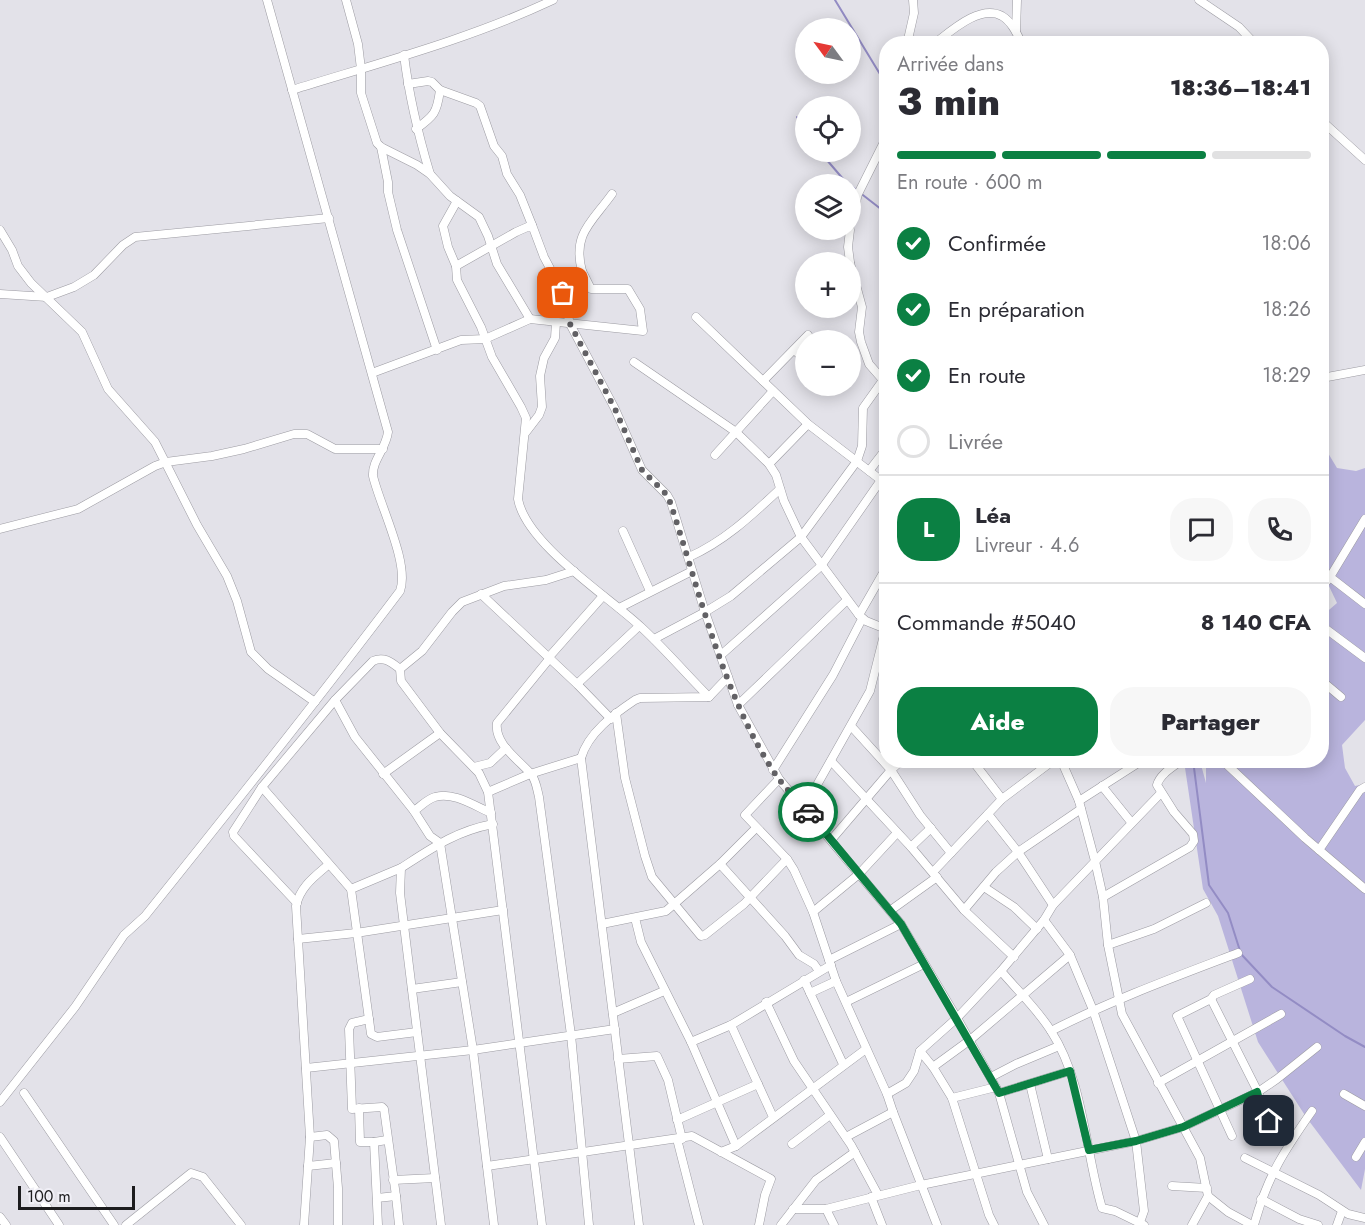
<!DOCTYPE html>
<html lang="fr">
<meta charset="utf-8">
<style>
body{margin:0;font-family:Jost,sans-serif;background:#f7f7f7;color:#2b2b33;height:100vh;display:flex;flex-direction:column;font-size:22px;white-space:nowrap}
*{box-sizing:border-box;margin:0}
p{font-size:20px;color:#7c7c81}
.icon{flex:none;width:33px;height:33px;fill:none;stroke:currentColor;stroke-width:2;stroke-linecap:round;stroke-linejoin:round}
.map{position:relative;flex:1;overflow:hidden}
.sheet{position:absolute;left:879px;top:36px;width:450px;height:732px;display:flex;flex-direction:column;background:#fff;border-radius:24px;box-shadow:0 3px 15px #0003}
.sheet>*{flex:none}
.needle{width:39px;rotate:303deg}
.tools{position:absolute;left:795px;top:18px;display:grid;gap:12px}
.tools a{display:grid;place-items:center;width:66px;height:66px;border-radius:50%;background:#fff;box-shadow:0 3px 15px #0003;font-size:30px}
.scale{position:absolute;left:18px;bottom:15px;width:117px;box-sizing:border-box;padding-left:6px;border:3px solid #1c1c1e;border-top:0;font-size:16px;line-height:21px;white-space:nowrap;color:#1c1c1e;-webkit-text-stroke:4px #f0eff6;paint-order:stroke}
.pin{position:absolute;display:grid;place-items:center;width:51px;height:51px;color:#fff;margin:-26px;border-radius:12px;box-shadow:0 3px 9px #0006}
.courier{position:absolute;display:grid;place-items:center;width:60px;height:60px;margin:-30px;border:4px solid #0b8043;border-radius:50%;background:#fff;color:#222;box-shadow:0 2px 8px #0007}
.headline em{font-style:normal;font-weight:800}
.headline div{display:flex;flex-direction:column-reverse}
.headline{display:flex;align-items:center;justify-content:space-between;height:102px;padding:0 18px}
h1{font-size:39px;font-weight:800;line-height:45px}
.bar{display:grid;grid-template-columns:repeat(4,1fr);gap:9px 6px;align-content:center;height:72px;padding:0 18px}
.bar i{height:8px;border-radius:4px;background:#e1e1e2}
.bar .on{background:#0b8043}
.bar p{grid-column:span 4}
.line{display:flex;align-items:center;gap:15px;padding:0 18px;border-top:2px solid #e1e1e2}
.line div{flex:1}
.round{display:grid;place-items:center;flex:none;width:63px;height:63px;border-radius:24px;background:#f7f7f7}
ol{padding:0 18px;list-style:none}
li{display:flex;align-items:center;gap:18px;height:66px}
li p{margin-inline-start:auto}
li .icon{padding:6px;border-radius:50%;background:#0b8043;color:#fff;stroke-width:4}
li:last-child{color:#7c7c81}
li i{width:33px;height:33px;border:3px solid #e1e1e2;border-radius:50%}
.primary-button{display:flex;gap:12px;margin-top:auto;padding:12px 18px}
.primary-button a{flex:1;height:69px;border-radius:24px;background:#0b8043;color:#fff;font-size:24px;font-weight:800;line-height:69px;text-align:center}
.primary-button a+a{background:#f7f7f7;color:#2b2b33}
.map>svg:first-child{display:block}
</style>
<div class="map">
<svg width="1365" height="1225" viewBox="0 0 1365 1225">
<rect width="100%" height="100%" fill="#e3e2e9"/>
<path fill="#b9b4dd" d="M1322,443L1337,468L1356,471L1365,468V720L1342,745L1345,768L1355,786L1365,784V1169L1361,1190L1306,1117L1258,1042L1218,916L1203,889L1184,761H1200L1206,783V761L1322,760V616L1337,603L1328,584L1322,586Z"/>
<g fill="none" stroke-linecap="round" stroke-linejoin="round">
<g stroke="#938cc4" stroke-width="2">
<path d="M835,0L886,84"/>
<path d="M797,117L806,131"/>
<path d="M820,152L844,180L850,184"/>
<path d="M850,185L886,213"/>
<path d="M1193,760L1209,885L1228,913L1241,954L1272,987L1345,1036L1365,1047"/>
</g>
<g stroke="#9c9ba2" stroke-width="9">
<g id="street">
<path d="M346,0L358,44L361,69V93L377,143L381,147L417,165L430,174L450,196L479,217L488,236L497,264L530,319"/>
<path d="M1199,0L1239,27L1255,44"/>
<path d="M1016,31L1017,0"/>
<path d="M907,44L914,13L913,0"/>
<path d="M934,44C951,31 980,4 1002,16C1012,22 1017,34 1022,44"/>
<path d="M404,55C409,96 418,134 430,174"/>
<path d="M408,84L428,81L432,82L440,90L476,103L480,106L494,146L502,156L507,174L520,195L532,225"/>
<path d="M292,90C379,63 470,39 553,0"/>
<path d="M1322,121L1365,160"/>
<path d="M416,129C434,116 437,113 440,90"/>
<path d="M381,147L388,182V192L397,230L437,350"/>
<path d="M850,224L858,194L886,138"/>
<path d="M0,230L12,250L18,266L31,283L82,332L108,389L155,442L197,525L227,576L237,601L251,652L268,669L315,702"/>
<path d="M850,230L848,247L850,262"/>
<path d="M456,266L448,247L443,226L457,201"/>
<path d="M558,282L582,271C572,234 592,222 612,194"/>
<path d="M0,294L47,297L74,287L94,275L123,245L135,237L329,218"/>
<path d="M696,317L808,424L886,484"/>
<path d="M794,350L806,360"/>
<path d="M634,362L736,432L769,464L776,475L784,501L801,537L859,615L866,621L886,629"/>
<path d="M372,373L461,340L485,339L530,319L643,331L640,309L628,289H591L582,271"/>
<path d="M1322,378L1365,370"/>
<path d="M763,381L808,335"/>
<path d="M526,432L539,415L542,407L540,376L544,358L555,338L556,322"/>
<path d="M715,455L773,391"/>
<path d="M769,464L808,424"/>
<path d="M869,471L886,449"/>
<path d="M0,529L78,509L155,466L166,462L212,456L244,449L294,434H307L335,449H383"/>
<path d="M623,531L650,591"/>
<path d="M689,557C725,541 752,515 780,489"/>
<path d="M1330,577L1365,604"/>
<path d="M1322,587L1330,577L1365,519"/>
<path d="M481,594L577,684L611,719"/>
<path d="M619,608L692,571"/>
<path d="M859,615L886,568"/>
<path d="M1322,626L1365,658"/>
<path d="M654,639L705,612L731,596L801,537L857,461L862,446L863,408L883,380L869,364L861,342L859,332L862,307L850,263"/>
<path d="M721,655L821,566L881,480"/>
<path d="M549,657L603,596"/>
<path d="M550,658L497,723C494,744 519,760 531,774C536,780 537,789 539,797L571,1035L589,1225"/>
<path d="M400,669L401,681L440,733L479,773L488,792L542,1225"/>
<path d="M400,669L422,651L452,612L462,602L504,586L546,580L574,571"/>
<path d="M1322,681L1341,697"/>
<path d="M577,684L639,626"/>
<path d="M709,697C686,674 665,649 641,627C608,596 526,544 518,499L526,418L521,407L492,357L481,327L457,280L456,266L516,232L532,225L544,257L562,291L570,324L615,409L642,470L667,495L671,502L705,612L738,705L779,779L901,924L957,1018L999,1093L1027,1192L1044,1225"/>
<path d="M335,700L355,737L414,811C420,807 427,799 435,797C452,791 475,806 491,813"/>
<path d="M738,705L847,600"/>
<path d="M616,713L625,778L645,856L652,877L701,936L705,935L744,904L787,859"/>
<path d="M851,726L891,770L920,815L951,853"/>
<path d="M581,758L639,1225"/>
<path d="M972,760L1002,799"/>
<path d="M1061,760L1079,801L1095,861L1103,897L1108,945L1122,1014L1200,1158L1208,1196L1192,1225"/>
<path d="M1222,760L1305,838L1365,889"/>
<path d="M831,761L911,847"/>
<path d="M474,767L490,763L506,748"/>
<path d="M773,770L833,675L862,619"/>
<path d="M383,774L440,733"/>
<path d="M779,779L745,815L787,859L794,870L813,912L836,981L887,1094L893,1112L937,1225"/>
<path d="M1102,786L1131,822"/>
<path d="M262,787L233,832L234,836L297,903"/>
<path d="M488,792L530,774L581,758C588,733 614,714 635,700L640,698L709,697L728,677"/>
<path d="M1079,801L1143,760"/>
<path d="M804,808L870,691L886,627"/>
<path d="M414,811L430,836L440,843L473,1050L494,1225"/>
<path d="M988,814L1018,852L1053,905"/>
<path d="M931,828L911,847L964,910L1014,957"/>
<path d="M832,839L891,770L902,760"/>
<path d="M1319,850L1360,790L1365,787"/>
<path d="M720,864L785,936L799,955L814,964L819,971"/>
<path d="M401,868L351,889L371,1034L377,1037L417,1032"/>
<path d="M933,872L1002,799L1054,760"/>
<path d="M984,887L1014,907L1037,929"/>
<path d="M351,889L262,787L335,700L373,661C384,656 391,662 400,669"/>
<path d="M1103,897L1190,847L1194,841L1193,834L1174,812L1157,785C1160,774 1173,767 1182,760"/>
<path d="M891,910L937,877"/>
<path d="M964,910L996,872L1018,852L1081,809"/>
<path d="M813,912L859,874L897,833"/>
<path d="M635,918L641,942L691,1042L736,1146"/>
<path d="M1044,920L1070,955L1093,1010L1136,1141L1144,1211L1139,1225"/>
<path d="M602,924L666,911L720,864L756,828"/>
<path d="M298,939L356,933L503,910"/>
<path d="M1108,945L1154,929L1206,903"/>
<path d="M829,960L901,924"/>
<path d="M1001,971C1018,991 1038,1010 1051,1031C1084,1082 1085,1151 1102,1208L1115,1211L1144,1225"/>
<path d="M804,980L843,1064"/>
<path d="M412,989L462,982"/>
<path d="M810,993L836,981"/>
<path d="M1211,999L1258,1092L1264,1115L1291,1141"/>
<path d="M766,1002L794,1061L851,1145L878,1195"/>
<path d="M846,1002L924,964"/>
<path d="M613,1013L664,991"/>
<path d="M369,1019L352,1023L349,1029L352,1109L382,1107L384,1109L396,1196"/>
<path d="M731,1025L773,1117"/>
<path d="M1051,1031C1112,1000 1175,977 1238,953"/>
<path d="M691,1042L731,1025L831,965"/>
<path d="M920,1051L933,1067L952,1098L989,1215L994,1225"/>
<path d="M618,1059L657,1056L668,1080L682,1139"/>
<path d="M933,1067L970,1040L1070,955"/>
<path d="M306,1068L473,1050L615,1029"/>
<path d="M991,1077L1016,1064L1059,1046"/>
<path d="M1158,1083L1281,1014"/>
<path d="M1030,1084L1048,1159"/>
<path d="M24,1093L114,1225"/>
<path d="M999,1093L1070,1071"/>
<path d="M887,1094L906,1083L914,1071L920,1051L957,1018L1001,971L1044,920L1053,905L1161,793"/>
<path d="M1344,1094L1365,1106"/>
<path d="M952,1098L996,1087"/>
<path d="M0,1102L75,1007L124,935L145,916C231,809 317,701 400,591C410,564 380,506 373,476C372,460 386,449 388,432L267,0"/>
<path d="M359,1108L360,1142H374"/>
<path d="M677,1120L758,1084"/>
<path d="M1232,1136L1177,1016L1211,999L1214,995L1250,979"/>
<path d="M0,1137L59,1225"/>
<path d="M310,1137L327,1135L334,1141L338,1188V1225"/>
<path d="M846,1137L893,1112"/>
<path d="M677,1139L699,1225"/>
<path d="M792,1144L830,1115"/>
<path d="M721,1152L736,1146L866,1049"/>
<path d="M1356,1157L1365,1142"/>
<path d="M1245,1158L1319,1195L1348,1214L1365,1218"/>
<path d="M308,1166L336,1163"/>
<path d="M487,1166L692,1136L771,1179L765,1195L759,1225"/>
<path d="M393,1180L435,1178"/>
<path d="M1172,1186L1207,1188"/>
<path d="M1208,1196L1228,1212L1252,1225"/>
<path d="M871,1197L882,1225"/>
<path d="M377,1198L396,1196L399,1225"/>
<path d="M1261,1199L1299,1219L1318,1225"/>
<path d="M793,1209H826L921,1185L1136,1141L1183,1127L1258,1092L1277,1079L1317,1047"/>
<path d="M826,1209L834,1225"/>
<path d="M0,1217L6,1225"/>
<path d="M126,1225L191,1173L203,1177L241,1225"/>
<path d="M304,1225L310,1137L296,906C300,887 314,877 328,865"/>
<path d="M378,1225L374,1142L387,1140"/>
<path d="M441,1225L400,893L401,868C432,848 456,831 493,824"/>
<path d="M781,1225L816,1180L855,1152"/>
<path d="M1254,1225C1267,1177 1284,1151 1312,1111"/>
<path d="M1337,1225L1342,1211"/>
</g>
</g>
<use href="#street" stroke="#fff" stroke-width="8"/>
</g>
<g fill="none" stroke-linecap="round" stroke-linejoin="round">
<path stroke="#626165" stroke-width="6" stroke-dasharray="0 10.8" d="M563,293L570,324L615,409L642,470L667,495L670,502C700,592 724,700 778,778C787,790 798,801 808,812"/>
<path stroke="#0b8043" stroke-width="8" d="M808,812L901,924L999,1093L1070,1071L1089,1150L1136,1141L1183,1127L1257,1092L1261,1108L1269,1121"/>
</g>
</svg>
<div class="tools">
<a><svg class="needle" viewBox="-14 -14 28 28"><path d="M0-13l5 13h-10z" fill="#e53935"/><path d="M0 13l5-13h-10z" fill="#7c7c81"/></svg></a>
<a><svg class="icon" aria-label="locate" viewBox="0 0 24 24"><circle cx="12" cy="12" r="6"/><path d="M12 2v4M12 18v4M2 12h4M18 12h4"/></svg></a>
<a><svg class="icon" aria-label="layers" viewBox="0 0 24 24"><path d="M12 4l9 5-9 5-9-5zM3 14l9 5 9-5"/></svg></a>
<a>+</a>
<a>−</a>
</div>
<div class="scale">100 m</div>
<div class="pin" style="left:563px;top:293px;background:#ea580c"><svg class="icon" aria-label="bag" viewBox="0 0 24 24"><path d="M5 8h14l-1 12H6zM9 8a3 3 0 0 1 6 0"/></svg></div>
<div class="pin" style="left:1269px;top:1121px;background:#1f2937"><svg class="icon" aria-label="home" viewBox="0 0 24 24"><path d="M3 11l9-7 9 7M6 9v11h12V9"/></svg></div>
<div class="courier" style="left:808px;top:812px"><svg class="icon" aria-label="car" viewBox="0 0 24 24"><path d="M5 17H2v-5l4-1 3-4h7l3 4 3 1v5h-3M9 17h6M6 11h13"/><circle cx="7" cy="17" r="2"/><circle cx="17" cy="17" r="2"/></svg></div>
<section class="sheet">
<div class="headline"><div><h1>3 min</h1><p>Arrivée dans</p></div><em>18:36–18:41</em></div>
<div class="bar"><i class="on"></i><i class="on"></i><i class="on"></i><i></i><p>En route · 600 m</p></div>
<ol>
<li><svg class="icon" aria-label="check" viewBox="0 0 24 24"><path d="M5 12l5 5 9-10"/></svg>Confirmée<p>18:06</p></li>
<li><svg class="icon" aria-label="check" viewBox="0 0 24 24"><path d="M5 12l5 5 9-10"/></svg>En préparation<p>18:26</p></li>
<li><svg class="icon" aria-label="check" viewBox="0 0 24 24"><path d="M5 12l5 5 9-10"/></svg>En route<p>18:29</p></li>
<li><i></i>Livrée</li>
</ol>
<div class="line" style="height:108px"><b class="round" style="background:#0b8043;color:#fff">L</b><div><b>Léa</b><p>Livreur · 4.6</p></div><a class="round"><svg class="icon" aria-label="chat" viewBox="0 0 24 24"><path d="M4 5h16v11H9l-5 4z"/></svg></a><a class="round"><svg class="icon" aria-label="phone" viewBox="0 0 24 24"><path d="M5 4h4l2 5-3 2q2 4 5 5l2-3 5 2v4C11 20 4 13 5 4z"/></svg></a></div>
<div class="line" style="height:78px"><div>Commande #5040</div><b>8 140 CFA</b></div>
<div class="primary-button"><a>Aide</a><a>Partager</a></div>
</section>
</div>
